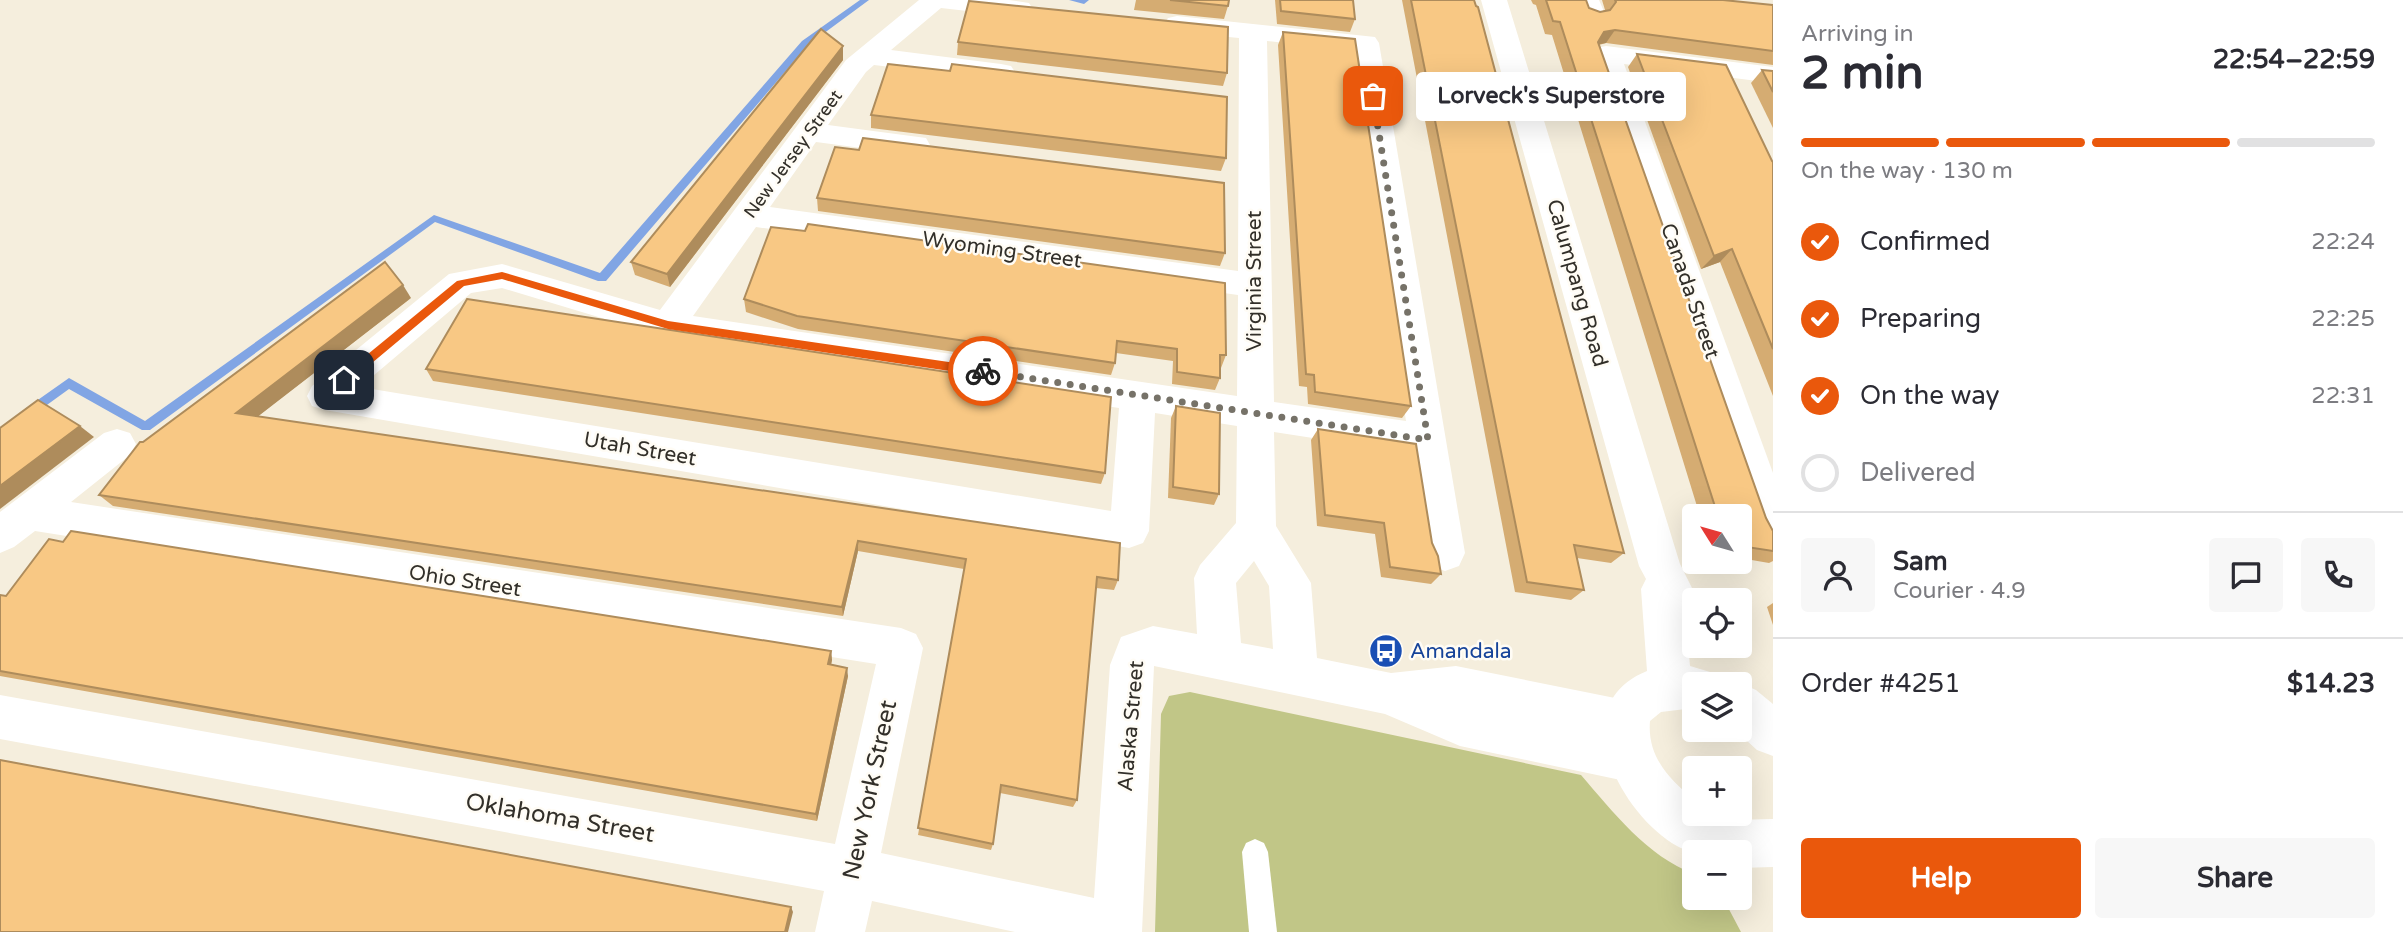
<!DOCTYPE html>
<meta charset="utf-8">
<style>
body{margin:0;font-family:"Varela Round",sans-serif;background:#f7f7f7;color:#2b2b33;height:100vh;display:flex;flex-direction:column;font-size:26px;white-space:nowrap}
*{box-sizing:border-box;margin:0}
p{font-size:23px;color:#7c7c81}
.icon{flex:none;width:38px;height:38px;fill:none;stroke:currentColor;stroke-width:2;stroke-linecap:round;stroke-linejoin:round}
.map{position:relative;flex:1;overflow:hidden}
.panel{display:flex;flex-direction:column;background:#fff;width:630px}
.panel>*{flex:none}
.needle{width:46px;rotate:307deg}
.fabs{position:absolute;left:1682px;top:504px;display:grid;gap:14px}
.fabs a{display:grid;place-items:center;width:70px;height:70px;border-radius:7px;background:#fff;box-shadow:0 7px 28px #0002;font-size:35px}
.pin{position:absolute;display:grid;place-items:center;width:60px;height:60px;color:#fff;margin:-30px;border-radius:14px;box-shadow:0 4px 10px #0006}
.courier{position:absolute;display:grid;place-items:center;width:70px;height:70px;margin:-35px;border:5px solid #ea580c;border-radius:50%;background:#fff;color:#222;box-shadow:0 2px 9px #0007}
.bubble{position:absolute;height:49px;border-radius:7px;background:#fff;box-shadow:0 7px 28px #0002;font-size:23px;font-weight:700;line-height:49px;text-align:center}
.headline em{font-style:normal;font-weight:700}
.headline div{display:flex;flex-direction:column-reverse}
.headline{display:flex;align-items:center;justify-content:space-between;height:119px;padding:0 28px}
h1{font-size:46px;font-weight:700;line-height:52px}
.bar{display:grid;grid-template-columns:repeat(4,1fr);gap:10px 7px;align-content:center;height:84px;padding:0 28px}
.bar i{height:9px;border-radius:5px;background:#e1e1e2}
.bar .on{background:#ea580c}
.bar p{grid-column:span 4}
.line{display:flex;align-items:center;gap:18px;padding:0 28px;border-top:2px solid #e1e1e2}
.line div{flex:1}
.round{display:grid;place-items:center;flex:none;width:74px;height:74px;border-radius:7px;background:#f7f7f7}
ol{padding:0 28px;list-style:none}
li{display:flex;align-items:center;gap:21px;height:77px}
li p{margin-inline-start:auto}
li .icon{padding:7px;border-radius:50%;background:#ea580c;color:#fff;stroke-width:4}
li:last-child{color:#7c7c81}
li i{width:38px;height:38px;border:4px solid #e1e1e2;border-radius:50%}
.button{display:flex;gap:14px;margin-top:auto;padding:14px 28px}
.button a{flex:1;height:80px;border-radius:7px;background:#ea580c;color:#fff;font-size:28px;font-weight:700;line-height:80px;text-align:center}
.button a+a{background:#f7f7f7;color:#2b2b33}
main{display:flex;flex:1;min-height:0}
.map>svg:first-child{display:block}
</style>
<main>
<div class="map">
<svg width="1773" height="932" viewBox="0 0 1773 932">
<rect width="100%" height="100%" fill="#f5eedd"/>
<path fill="#c1c687" d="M1190,692L1581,775C1613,812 1647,856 1694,874V898H1723L1741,932H1155L1161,714L1169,696Z"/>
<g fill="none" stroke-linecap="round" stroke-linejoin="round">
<g fill="#81a5e4" fill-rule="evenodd">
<path d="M860,0H869L808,45L606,281H598L435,222L150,430H142L69,389L33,415L29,417L23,412L25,409L69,378L145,421L434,215L600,273L802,41Z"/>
<path d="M1069,0H1089L1084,4Z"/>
</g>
<path fill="#fff" fill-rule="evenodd" d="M1255,839L1264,843L1268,852L1277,932H1249L1242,852L1246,843Z"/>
<g fill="#fff" fill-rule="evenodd">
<path d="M919,0H1009L1029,3L1033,9L1029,15L1020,17L941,8L891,50L1001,64L1011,66L1015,72L1011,78L1001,80L874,65L866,72L828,125L926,138L930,145L926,152L915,155L816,142L770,207L1238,271L1239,38L1177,32L1168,30L1164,24L1168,18L1177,16L1375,37L1379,43L1465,553L1459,566L1445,571L1431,566L1425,553L1410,453L1274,432L1276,526L1311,583L1317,658L1391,673L1456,666L1625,700L1641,706L1648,722L1641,738L1638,739L1646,743L1653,759L1646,775L1630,782L1460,746L1385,714L1154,666L1142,932H1015L872,901L865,932H815L824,891L0,739V695L835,844L876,664L35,531L14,547L0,553V512L104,433L117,429L130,433L136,444L130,455L71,502L901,628L916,634L923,648L881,853L1094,898L1110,665L1121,637L1153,626L1197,634L1194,578L1200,565L1236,523L1237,426L1155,413L1149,531L1143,543L1129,548L325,410L312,406L307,396L312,386L449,274L502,264L660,310L846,60ZM1267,41L1352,50L1406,421L1274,402ZM756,227L1238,295L1237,396L693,316ZM502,288L668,338L1119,408L1111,511L360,387L471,293ZM1254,561L1269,586L1273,649L1241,643L1236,583Z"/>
<path d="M1573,0H1599L1605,14L1601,20L1592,22L1583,20Z"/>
<path d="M1606,46L1773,67V83L1624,64L1773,473V545L1759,540L1753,528L1592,54L1596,48Z"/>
</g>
<g fill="#fff" fill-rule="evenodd">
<path d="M1481,0H1507L1680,564L1698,600H1694V646H1712L1709,651L1694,657L1689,655L1690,666L1710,672L1715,684H1694V708L1661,712L1650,721C1647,755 1668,779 1694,799V814H1716L1732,820L1773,819V867L1740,868V852C1718,852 1695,856 1677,846C1621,815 1562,705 1647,671L1641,589L1646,579L1639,566Z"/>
<path d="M1740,683L1756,690L1773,704V756L1757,750L1735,730H1740L1738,684Z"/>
</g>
</g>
<g fill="#d5ac72">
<path d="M1136,0H1229L1228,6L1224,19L1134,10Z"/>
<path d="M1275,0H1353L1355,19L1350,32L1277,24Z"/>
<path d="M1402,0H1474L1624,553L1611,563L1577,558L1584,590L1571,600L1515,592Z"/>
<path d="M1531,0H1586L1589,8L1600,12L1605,10L1602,0H1723L1773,5V65L1606,43L1599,45L1766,518L1773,531V561L1769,563L1740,558V516H1700L1552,35L1545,34L1536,5L1533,4Z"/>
<path d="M1283,32L1411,406L1402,418L1308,404L1307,387L1299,386L1278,45Z"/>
<path d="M958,42L1227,73L1223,86L957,55Z"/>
<path d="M843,46V60L670,287L635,275L631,262Z"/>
<path d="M1637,54L1773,162V396L1720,262L1701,269L1628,67Z"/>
<path d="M1762,70L1773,71V128L1751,83Z"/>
<path d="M871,115L1226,158L1221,171L871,128Z"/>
<path d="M817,198L1225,253L1220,266L818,211Z"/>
<path d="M771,227L1226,355L1221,368L1220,367V378L1215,390L1172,384L1173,361L1116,353L1115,363L1111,375L798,329L746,312L744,299Z"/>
<path d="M411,298L258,416L1118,580L1114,590L1096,588L1077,800L1073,807L1000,793L993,844L991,850L918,835L964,569L858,551L843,616L113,506L99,495Z"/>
<path d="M426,369L1105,473L1101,484L433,381Z"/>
<path d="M1176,406L1219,494L1214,505L1168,498L1171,418Z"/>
<path d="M1318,429L1432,543L1441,574L1431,584L1381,577L1375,534L1317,526L1311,440Z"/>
<path d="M0,595L831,651L832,660L831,665L848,676L817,821L0,676Z"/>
<path d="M1773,603V625L1767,607Z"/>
</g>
<g fill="#ae8c5c">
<path d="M1615,30L1606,43L1595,45L1604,32Z"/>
<path d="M843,46V60L670,287L667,274Z"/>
<path d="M1732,249L1720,262L1701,269L1714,256Z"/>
<path d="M403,285L411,298L247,425L236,413Z"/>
<path d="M80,426L94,437L0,509V486Z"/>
<path d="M858,541V551L843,616L842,607Z"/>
<path d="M831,651L832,660L829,673L828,664Z"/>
<path d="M847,668L848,676L817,821L816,814Z"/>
<path d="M791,907L793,912L788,932H785Z"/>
</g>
<g fill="#f8c884" stroke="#ae8c5c" stroke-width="2">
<path d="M1170,0H1229L1228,6Z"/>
<path d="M1280,0H1353L1355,19L1281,11Z"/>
<path d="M1411,0H1474L1476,6L1478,7L1624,553L1574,545L1584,590L1527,582Z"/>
<path d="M1546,0H1586L1589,8L1600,12L1610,10L1616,2L1615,0H1723L1773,5V51L1615,30L1604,32L1598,42L1766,518L1773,531V551L1740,546V516H1718L1560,22L1553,21Z"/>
<path d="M969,1L1228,27L1227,73L958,42Z"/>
<path d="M821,29L843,46L667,274L631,262Z"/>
<path d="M1283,32L1355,39L1411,406L1315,392L1314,375L1306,374Z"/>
<path d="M1637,54L1726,65L1772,161L1773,162V349L1732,249L1714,256Z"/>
<path d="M888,64L950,71L952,64L1227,97L1226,158L871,115Z"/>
<path d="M1762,70L1773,71V92Z"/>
<path d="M863,138L1224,183L1225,253L817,198L835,147L859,150Z"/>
<path d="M808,224L1225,283L1226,355H1220V378L1177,372V349L1117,341L1115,363L797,316L744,299L771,227L805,231Z"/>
<path d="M385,262L403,285L236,413L1120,543L1118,580L1097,577L1077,800L1001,785L993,844L918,828L966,559L858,541L842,607L99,495L140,442H143Z"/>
<path d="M467,299L1111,397L1105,473L426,369Z"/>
<path d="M38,400L80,426L0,486V428Z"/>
<path d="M1176,406L1220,413L1219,494L1173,487Z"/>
<path d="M1318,429L1416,444L1432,543L1438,556L1441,574L1390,567L1384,523L1325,515Z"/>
<path d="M71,531L831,651L828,664L847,668L816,814L0,671V595L6,596L49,539L63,542Z"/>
<path d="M0,760L791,907L785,932H0Z"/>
</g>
<path fill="#ea580c" d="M502,272L668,321L983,367L989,371L983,376L668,329L502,279L464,286L348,383H340V377L457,281Z"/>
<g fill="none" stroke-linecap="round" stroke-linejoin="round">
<path stroke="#767268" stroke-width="7" stroke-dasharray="0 12.6" d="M983,371L1428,440L1373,96"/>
</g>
<defs>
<g id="bus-disc" transform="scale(1.75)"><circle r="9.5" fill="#1a4fb4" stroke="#fffcf5"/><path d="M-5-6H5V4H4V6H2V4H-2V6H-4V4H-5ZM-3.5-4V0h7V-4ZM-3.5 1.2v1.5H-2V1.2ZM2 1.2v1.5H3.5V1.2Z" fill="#fff"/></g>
</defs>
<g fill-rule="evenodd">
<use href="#bus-disc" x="1386" y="651"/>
</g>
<g text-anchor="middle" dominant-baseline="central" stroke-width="5" stroke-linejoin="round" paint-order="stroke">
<g font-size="18" fill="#322f29" stroke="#fffcf5">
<text transform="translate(793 154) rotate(-54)">New Jersey Street</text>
</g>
<g font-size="21" fill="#322f29" stroke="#fffcf5">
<text transform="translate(1002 250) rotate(8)">Wyoming Street</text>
<text transform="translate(1254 281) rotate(-90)">Virginia Street</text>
<text transform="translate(1577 283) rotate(74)">Calumpang Road</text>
<text transform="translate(1690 291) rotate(71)">Canada Street</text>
<text transform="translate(640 449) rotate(10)">Utah Street</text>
<text transform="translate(465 581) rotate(9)">Ohio Street</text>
<text transform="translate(1131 726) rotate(-85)">Alaska Street</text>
</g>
<g font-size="21" fill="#164399" stroke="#fffcf5" text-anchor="start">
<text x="1410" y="651">Amandala</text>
</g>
<g font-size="24" fill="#322f29" stroke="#fffcf5">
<text transform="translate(870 790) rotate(-78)">New York Street</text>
<text transform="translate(560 818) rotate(10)">Oklahoma Street</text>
</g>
</g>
</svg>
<div class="fabs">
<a><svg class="needle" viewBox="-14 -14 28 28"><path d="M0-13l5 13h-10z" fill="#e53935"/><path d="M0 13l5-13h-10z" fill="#7c7c81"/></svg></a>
<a><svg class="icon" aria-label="locate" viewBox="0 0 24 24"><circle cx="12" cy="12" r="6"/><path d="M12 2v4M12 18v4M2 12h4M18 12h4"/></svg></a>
<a><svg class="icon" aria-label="layers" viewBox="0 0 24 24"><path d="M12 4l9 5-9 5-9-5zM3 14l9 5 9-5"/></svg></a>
<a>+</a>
<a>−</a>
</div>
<div class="pin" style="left:1373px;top:96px;background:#ea580c"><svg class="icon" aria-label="bag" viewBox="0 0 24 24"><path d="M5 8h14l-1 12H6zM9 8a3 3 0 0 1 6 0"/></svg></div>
<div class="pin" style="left:344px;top:380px;background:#1f2937"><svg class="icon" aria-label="home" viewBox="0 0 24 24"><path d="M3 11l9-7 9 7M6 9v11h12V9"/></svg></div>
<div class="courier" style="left:983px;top:371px"><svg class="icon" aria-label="bike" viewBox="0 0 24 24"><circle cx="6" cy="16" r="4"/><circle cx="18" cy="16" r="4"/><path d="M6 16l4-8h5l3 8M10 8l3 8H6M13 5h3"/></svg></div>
<div class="bubble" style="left:1416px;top:72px;width:270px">Lorveck's Superstore</div>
</div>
<section class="panel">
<div class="headline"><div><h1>2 min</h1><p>Arriving in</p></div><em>22:54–22:59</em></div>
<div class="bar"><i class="on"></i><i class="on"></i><i class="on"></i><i></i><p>On the way · 130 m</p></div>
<ol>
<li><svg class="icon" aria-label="check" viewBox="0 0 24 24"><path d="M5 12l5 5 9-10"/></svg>Confirmed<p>22:24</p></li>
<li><svg class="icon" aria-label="check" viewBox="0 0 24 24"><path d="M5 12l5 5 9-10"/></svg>Preparing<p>22:25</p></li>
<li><svg class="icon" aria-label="check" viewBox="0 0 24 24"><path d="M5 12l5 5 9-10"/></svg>On the way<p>22:31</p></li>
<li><i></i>Delivered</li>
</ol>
<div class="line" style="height:126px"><a class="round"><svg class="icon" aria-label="person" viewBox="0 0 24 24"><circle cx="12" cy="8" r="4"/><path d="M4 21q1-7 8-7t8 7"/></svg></a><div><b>Sam</b><p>Courier · 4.9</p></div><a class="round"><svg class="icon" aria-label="chat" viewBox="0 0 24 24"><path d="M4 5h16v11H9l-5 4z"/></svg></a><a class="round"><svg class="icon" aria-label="phone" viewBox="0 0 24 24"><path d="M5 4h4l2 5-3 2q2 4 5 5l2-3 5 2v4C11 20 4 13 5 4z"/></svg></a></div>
<div class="line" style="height:91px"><div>Order #4251</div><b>$14.23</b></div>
<div class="button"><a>Help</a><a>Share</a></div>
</section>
</main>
